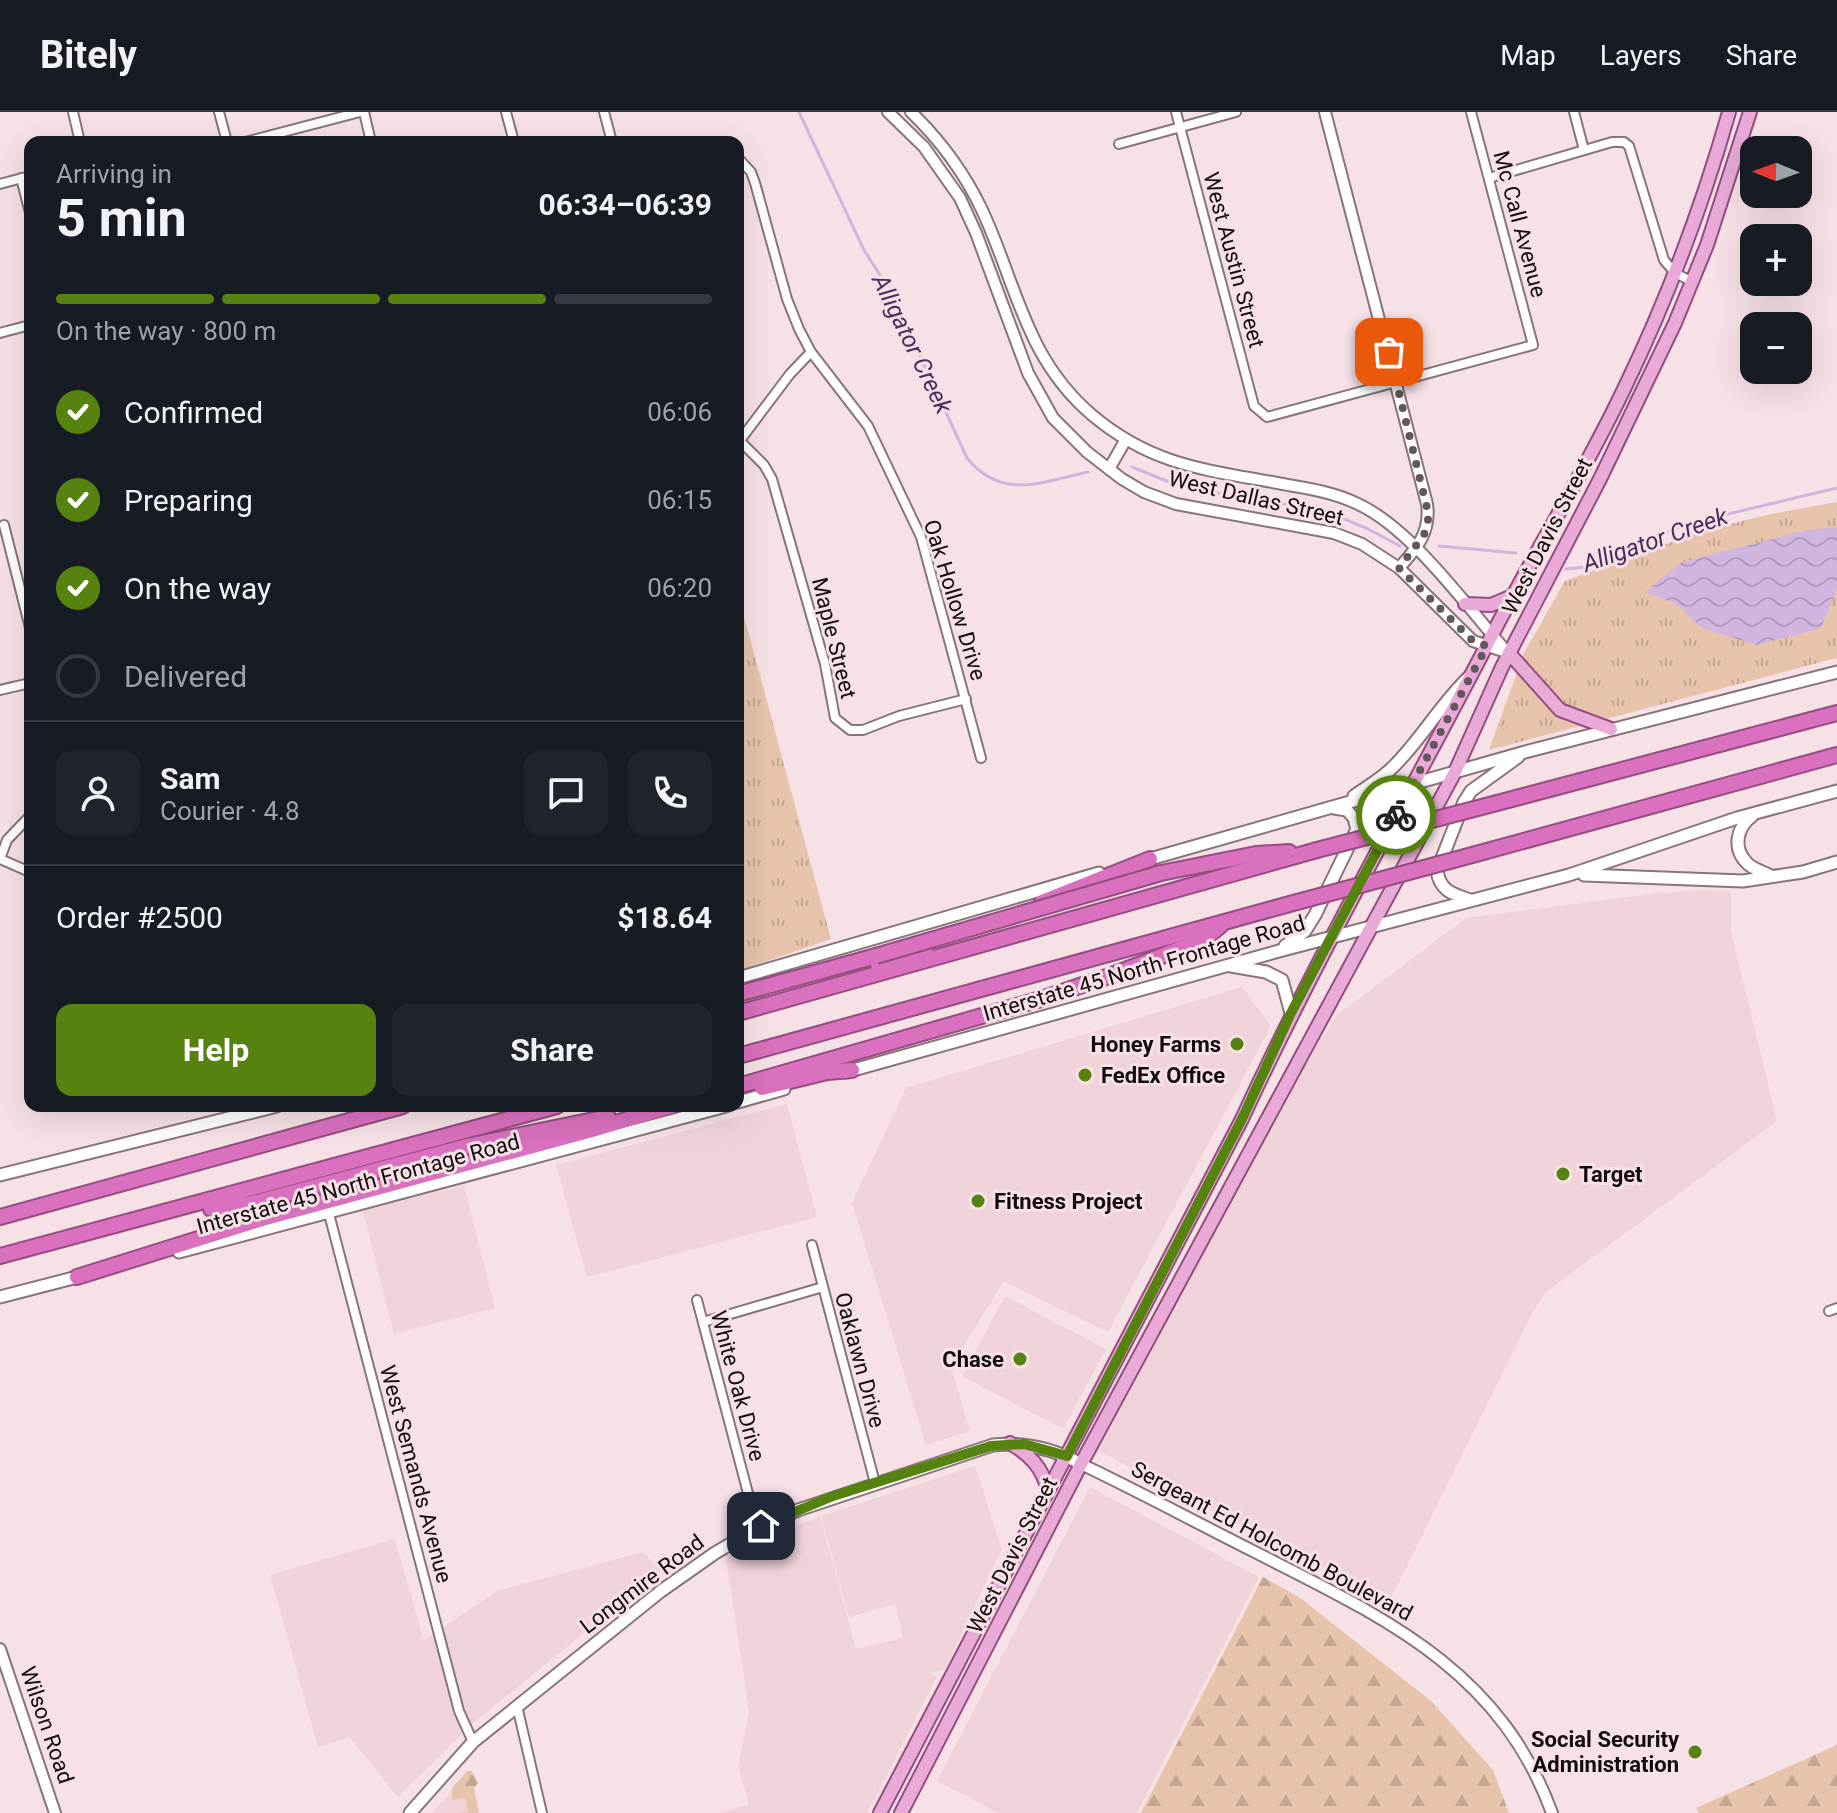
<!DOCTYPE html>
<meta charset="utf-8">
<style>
body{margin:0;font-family:Roboto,sans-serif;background:#20242c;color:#f1f3f6;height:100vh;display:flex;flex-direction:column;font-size:30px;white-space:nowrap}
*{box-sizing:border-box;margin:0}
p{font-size:26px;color:#9ea1a6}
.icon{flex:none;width:44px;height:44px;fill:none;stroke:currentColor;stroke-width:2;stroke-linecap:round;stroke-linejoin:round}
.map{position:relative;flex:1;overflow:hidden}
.panel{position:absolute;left:24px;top:24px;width:720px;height:976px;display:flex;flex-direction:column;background:#171b24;border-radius:16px;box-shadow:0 8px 32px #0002}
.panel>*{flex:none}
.needle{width:52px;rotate:271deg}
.buttons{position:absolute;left:1740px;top:24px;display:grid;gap:16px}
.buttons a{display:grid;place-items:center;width:72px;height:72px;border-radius:16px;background:#171b24;box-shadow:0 8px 32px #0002;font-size:40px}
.pin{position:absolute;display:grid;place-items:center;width:68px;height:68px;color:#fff;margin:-34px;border-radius:16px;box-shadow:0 4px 12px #0006}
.courier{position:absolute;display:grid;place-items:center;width:80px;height:80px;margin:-40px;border:6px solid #56830f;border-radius:50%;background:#fff;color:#222;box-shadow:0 2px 10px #0007}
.headline em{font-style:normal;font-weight:700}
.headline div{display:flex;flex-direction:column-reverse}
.headline{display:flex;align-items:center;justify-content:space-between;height:136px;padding:0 32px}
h1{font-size:52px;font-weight:700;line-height:60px}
.bar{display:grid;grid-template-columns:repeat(4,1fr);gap:12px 8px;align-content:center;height:96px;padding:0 32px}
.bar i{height:10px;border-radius:6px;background:#363941}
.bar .current{background:#56830f}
.bar p{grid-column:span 4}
.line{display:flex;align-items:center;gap:20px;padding:0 32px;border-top:2px solid #363941}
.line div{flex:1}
.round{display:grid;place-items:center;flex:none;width:84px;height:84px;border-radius:16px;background:#20242c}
ol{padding:0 32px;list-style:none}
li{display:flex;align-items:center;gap:24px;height:88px}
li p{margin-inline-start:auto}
li .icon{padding:8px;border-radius:50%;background:#56830f;color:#fff;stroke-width:4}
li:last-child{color:#9ea1a6}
li i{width:44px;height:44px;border:4px solid #363941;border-radius:50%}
.button{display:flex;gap:16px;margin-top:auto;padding:16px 32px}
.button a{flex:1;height:92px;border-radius:16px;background:#56830f;color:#fff;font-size:32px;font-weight:700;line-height:92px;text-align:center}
.button a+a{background:#20242c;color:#f1f3f6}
header{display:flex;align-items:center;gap:48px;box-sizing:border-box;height:112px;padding:0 40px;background:#171b24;border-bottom:2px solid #363941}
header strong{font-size:38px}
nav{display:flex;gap:44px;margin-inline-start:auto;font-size:28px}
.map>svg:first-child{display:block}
</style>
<header>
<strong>Bitely</strong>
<nav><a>Map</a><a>Layers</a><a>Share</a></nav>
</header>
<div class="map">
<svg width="1837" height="1701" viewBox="0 0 1837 1701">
<defs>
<pattern id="grass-tufts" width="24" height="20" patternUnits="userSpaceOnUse" patternTransform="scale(2)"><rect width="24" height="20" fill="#e7c3ab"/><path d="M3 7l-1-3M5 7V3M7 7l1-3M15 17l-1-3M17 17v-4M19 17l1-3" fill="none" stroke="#c5a692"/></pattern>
<pattern id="forest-firs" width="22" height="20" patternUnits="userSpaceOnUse" patternTransform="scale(2)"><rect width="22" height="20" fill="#e7c3ab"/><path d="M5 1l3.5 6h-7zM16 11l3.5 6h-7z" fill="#c5a692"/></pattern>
<pattern id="water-waves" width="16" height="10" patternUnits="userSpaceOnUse" patternTransform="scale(2)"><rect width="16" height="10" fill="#d0b6de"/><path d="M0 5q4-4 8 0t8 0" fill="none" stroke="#b29bbd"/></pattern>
</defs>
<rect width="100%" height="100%" fill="#f6e1e6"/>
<g fill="#f0d3d9">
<path d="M1703,778L1731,779V819L1777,1009L1546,1180L1533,1200L1389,1490L1099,1339L1274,1004L1336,904L1466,806L1658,781Z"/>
<path d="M1242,875L1271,914L1108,1220L1004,1169L951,1254L970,1319L926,1333L852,1091L906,976Z"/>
<path d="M787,992L817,1105L587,1165L556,1053Z"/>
<path d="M464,1073L495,1196L394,1222L363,1099Z"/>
<path d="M1005,1184L1106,1237L1063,1317L962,1264Z"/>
<path d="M975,1354L1002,1437L944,1558L929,1561L937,1565L867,1701H719L749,1693L738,1655L749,1599L726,1446L770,1424L820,1405L856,1537L903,1526L895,1492L849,1505L821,1404Z"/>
<path d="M1090,1375L1259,1465L1137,1701H998L937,1669Z"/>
<path d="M395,1427L424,1528L497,1479L643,1440L661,1459L472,1612L398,1685L350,1625L318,1635L270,1463Z"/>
<path d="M467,1662L477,1701H432L442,1690Z"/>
</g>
<g fill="url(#grass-tufts)">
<path d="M1837,390V546L1489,638L1524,541L1565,469L1705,418L1771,402Z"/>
<path d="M738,482L831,827L738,859Z"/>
</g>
<g fill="url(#forest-firs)">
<path d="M1263,1465L1299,1485L1431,1589L1493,1658L1509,1701H1141Z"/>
<path d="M1837,1633V1701H1699L1696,1696Z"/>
<path d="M467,1659H472L478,1671L474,1676L479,1701H459L468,1699L465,1686L454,1688L452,1686V1676Z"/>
</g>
<path fill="url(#water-waves)" d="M1837,415V477L1821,516L1757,533L1702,516L1675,491L1645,480L1682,450L1807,418Z"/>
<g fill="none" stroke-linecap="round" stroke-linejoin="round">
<g stroke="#d0b6de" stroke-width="3">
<path d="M799,0L864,138L890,179L967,346C1002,389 1042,370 1088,360"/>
<path d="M1132,355L1169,370L1206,379L1326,399L1368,417L1400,434"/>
<path d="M1439,434L1516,441"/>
<path d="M1566,457L1585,455L1686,412L1837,376"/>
</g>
<g stroke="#877579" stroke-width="12">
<g id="minor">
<path d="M73,0L80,30"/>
<path d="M219,0L227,30"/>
<path d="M364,0L371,30"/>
<path d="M506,0L514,30"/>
<path d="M604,0L612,30"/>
<path d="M1176,0L1254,294L1267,305L1533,233L1471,0"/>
<path d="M1574,0L1584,38"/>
<path d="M245,30L360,0"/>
<path d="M1119,32L1236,0"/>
<path d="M738,46L751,60L755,71L787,187L799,217L811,240L868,314L921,425L981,646"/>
<path d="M21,66L30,101"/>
<path d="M1489,66L1612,30H1624L1629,34L1664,148L1675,161L1693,170"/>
<path d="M0,72L30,64"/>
<path d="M0,221L30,213"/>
<path d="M740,329L764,353L772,367L825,552L835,606L850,618H863L899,604L966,587"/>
<path d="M738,331L790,262L811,240"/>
<path d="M4,413L30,516"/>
<path d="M0,578L30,571"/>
<path d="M0,747L7,728L30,704"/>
<path d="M0,747L30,760"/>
<path d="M329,1102L459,1599L473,1630"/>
<path d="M812,1133L875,1371"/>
<path d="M697,1188L749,1385L761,1414"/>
<path d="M1829,1199L1837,1196"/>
<path d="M703,1210L823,1175"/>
<path d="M517,1594L542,1701"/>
</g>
</g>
<g stroke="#877579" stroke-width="14">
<g id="tertiary">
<path d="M888,0L924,35L960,86L976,121L1028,261L1053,306L1087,340L1122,367L1144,380L1176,392L1334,421L1362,432L1399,456L1473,529L1509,541"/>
<path d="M911,0C941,29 964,60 982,98C1017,173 1025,246 1092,303C1155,356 1211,358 1288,373C1312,377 1335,381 1358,392C1412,417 1467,495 1507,540"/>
<path d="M1325,0L1427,392C1431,420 1417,436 1399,456"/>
<path d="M1109,357L1125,329"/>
<path d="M1081,1352C1140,1380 1197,1411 1255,1440C1382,1505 1499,1556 1552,1701"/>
<path d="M0,1537L55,1701"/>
</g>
</g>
<g stroke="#877579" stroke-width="15">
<g id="secondary">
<path d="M1354,684C1368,674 1383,666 1395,653C1422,626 1440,593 1469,565"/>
<path d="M1752,704C1737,715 1732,736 1747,751C1752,757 1764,760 1771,764"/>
<path d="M1143,749L1525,640L1837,560"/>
<path d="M1584,763L1743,769L1803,760L1837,750"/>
<path d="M1470,788C1453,782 1440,779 1437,759L1464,690L1471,679L1518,645"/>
<path d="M1285,834L1305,819L1315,803L1357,717L1354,706L1347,698L1334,696"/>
<path d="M1231,854L1266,860L1282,868L1291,901"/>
<path d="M738,866L1099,761"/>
<path d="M846,960L1279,839L1569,763L1737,706L1837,679"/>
<path d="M738,990L784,977"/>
<path d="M0,1063L277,994"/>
<path d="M179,1140L726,994"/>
<path d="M0,1185L85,1163"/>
<path d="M410,1701L473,1630L661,1479L715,1441L761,1414L798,1398L993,1333C1024,1330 1054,1337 1081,1352"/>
</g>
</g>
<g stroke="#944e80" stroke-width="16">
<g id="primary">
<path d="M1465,492L1491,493L1512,484"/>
<path d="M1509,541L1560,598L1611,617"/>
<path d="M1010,1331C1030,1343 1042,1355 1048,1378"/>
<path d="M880,1701L1242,1007C1318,842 1409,684 1492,523C1535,440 1584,361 1624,277C1667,188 1702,95 1729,0"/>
<path d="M901,1701L1081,1352L1455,660L1502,555L1600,367L1675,211L1707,133L1750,0"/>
</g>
</g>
<g stroke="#944e80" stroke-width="18">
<g id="motorway">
<path d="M1497,691L1837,601"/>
<path d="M1476,742L1837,643"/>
<path d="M1161,761L1256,742L1289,740"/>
<path d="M1042,790L1150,747"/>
<path d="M878,853L926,836"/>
<path d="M738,882L876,844"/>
<path d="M738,901L1317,738"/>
<path d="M738,944L1286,793"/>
<path d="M738,974L1041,887L1112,863L1203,828L1221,813"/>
<path d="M762,976L827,960L852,958"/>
<path d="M211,1097L249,1092L467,1034L608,1005"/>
<path d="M0,1105L403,994"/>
<path d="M0,1144L557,994"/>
<path d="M77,1165L262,1107L592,1018L672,994"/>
</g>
</g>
<use href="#minor" stroke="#fff" stroke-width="8"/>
<use href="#tertiary" stroke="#fff" stroke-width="10"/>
<use href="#secondary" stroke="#fff" stroke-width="11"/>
<use href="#primary" stroke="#e9aad8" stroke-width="12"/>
<use href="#motorway" stroke="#da71be" stroke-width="14"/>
<g stroke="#944e80" stroke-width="18" stroke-linecap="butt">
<g id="motorway-bridge">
<path d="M1317,738L1497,691"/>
<path d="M1286,793L1476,742"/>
<path d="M876,844L1161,761"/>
</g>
</g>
<use href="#motorway-bridge" stroke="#da71be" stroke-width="14"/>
</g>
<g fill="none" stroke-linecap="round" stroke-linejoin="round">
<path stroke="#625759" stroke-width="8" stroke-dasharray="0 14.4" d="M1389,240L1429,404L1424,423L1399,456L1473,529L1487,534L1396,703"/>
<path stroke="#56830f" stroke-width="10" d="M761,1414L833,1384L991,1334L1024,1332L1067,1344L1242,1007L1291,901L1396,703"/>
</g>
<g fill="#56830f" stroke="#f6e1e6" stroke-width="3">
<circle cx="1237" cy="932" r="8"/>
<circle cx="1085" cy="963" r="8"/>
<circle cx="1563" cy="1062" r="8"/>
<circle cx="978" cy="1089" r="8"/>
<circle cx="1020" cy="1247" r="8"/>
<circle cx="1695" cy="1640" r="8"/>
</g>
<g text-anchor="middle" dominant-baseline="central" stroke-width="6" stroke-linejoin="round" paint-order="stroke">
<g font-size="22" fill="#120c0d" stroke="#f6e1e6">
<text transform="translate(1520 112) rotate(75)">Mc Call Avenue</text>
<text transform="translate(1234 148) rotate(75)">West Austin Street</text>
<text transform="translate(1256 386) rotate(13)">West Dallas Street</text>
<text transform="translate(1547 424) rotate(-63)">West Davis Street</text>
<text transform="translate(955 488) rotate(73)">Oak Hollow Drive</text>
<text transform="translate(834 526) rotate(76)">Maple Street</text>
<text transform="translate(1144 856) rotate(-16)">Interstate 45 North Frontage Road</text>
<text transform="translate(358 1072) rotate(-15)">Interstate 45 North Frontage Road</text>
<text transform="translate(860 1248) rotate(75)">Oaklawn Drive</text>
<text transform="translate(738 1274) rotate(75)">White Oak Drive</text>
<text transform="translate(416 1362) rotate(75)">West Semands Avenue</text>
<text transform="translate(1272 1429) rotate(28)">Sergeant Ed Holcomb Boulevard</text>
<text transform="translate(1012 1443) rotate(-63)">West Davis Street</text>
<text transform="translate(642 1472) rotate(-37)">Longmire Road</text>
<text transform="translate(47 1613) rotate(71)">Wilson Road</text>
</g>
<g font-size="22" font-weight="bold" fill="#120c0d" stroke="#f6e1e6" text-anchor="end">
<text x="1221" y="932">Honey Farms</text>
<text x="1101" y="963" text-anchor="start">FedEx Office</text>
<text x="1579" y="1062" text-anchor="start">Target</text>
<text x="994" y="1089" text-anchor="start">Fitness Project</text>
<text x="1004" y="1247">Chase</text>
<text x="1679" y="1627">Social Security<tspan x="1679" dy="25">Administration</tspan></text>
</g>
<g font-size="24" font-style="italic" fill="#4b2a5c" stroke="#f6e1e6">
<text transform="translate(912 232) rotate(64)">Alligator Creek</text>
<text transform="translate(1655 428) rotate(-19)">Alligator Creek</text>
</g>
</g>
</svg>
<div class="buttons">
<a><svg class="needle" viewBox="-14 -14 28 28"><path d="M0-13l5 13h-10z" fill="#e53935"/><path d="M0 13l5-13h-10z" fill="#9ea1a6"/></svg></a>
<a>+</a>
<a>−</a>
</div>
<div class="pin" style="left:1389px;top:240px;background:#ea580c"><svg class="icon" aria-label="bag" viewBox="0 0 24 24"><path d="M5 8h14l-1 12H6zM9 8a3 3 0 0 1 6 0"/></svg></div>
<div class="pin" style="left:761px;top:1414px;background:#1f2937"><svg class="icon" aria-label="home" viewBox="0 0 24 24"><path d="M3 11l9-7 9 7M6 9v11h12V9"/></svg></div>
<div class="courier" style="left:1396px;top:703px"><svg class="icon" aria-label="bike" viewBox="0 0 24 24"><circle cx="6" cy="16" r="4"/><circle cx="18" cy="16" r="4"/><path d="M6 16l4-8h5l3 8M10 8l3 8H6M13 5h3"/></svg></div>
<section class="panel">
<div class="headline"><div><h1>5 min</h1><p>Arriving in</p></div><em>06:34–06:39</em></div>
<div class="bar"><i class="current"></i><i class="current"></i><i class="current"></i><i></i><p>On the way · 800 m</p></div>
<ol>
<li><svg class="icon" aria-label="check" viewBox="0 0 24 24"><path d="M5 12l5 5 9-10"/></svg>Confirmed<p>06:06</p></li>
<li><svg class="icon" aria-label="check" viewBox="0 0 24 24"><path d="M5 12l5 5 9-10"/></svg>Preparing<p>06:15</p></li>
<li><svg class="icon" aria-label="check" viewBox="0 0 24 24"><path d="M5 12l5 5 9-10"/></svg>On the way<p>06:20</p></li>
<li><i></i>Delivered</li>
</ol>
<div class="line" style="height:144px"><a class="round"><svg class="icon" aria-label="person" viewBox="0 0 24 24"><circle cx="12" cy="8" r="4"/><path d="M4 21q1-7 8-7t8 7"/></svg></a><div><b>Sam</b><p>Courier · 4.8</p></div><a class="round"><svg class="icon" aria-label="chat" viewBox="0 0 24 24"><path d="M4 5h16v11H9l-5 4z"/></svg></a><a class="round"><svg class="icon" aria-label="phone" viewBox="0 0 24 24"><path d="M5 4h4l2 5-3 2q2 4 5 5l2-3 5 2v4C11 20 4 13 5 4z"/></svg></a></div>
<div class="line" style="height:104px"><div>Order #2500</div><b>$18.64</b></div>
<div class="button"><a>Help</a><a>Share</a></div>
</section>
</div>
